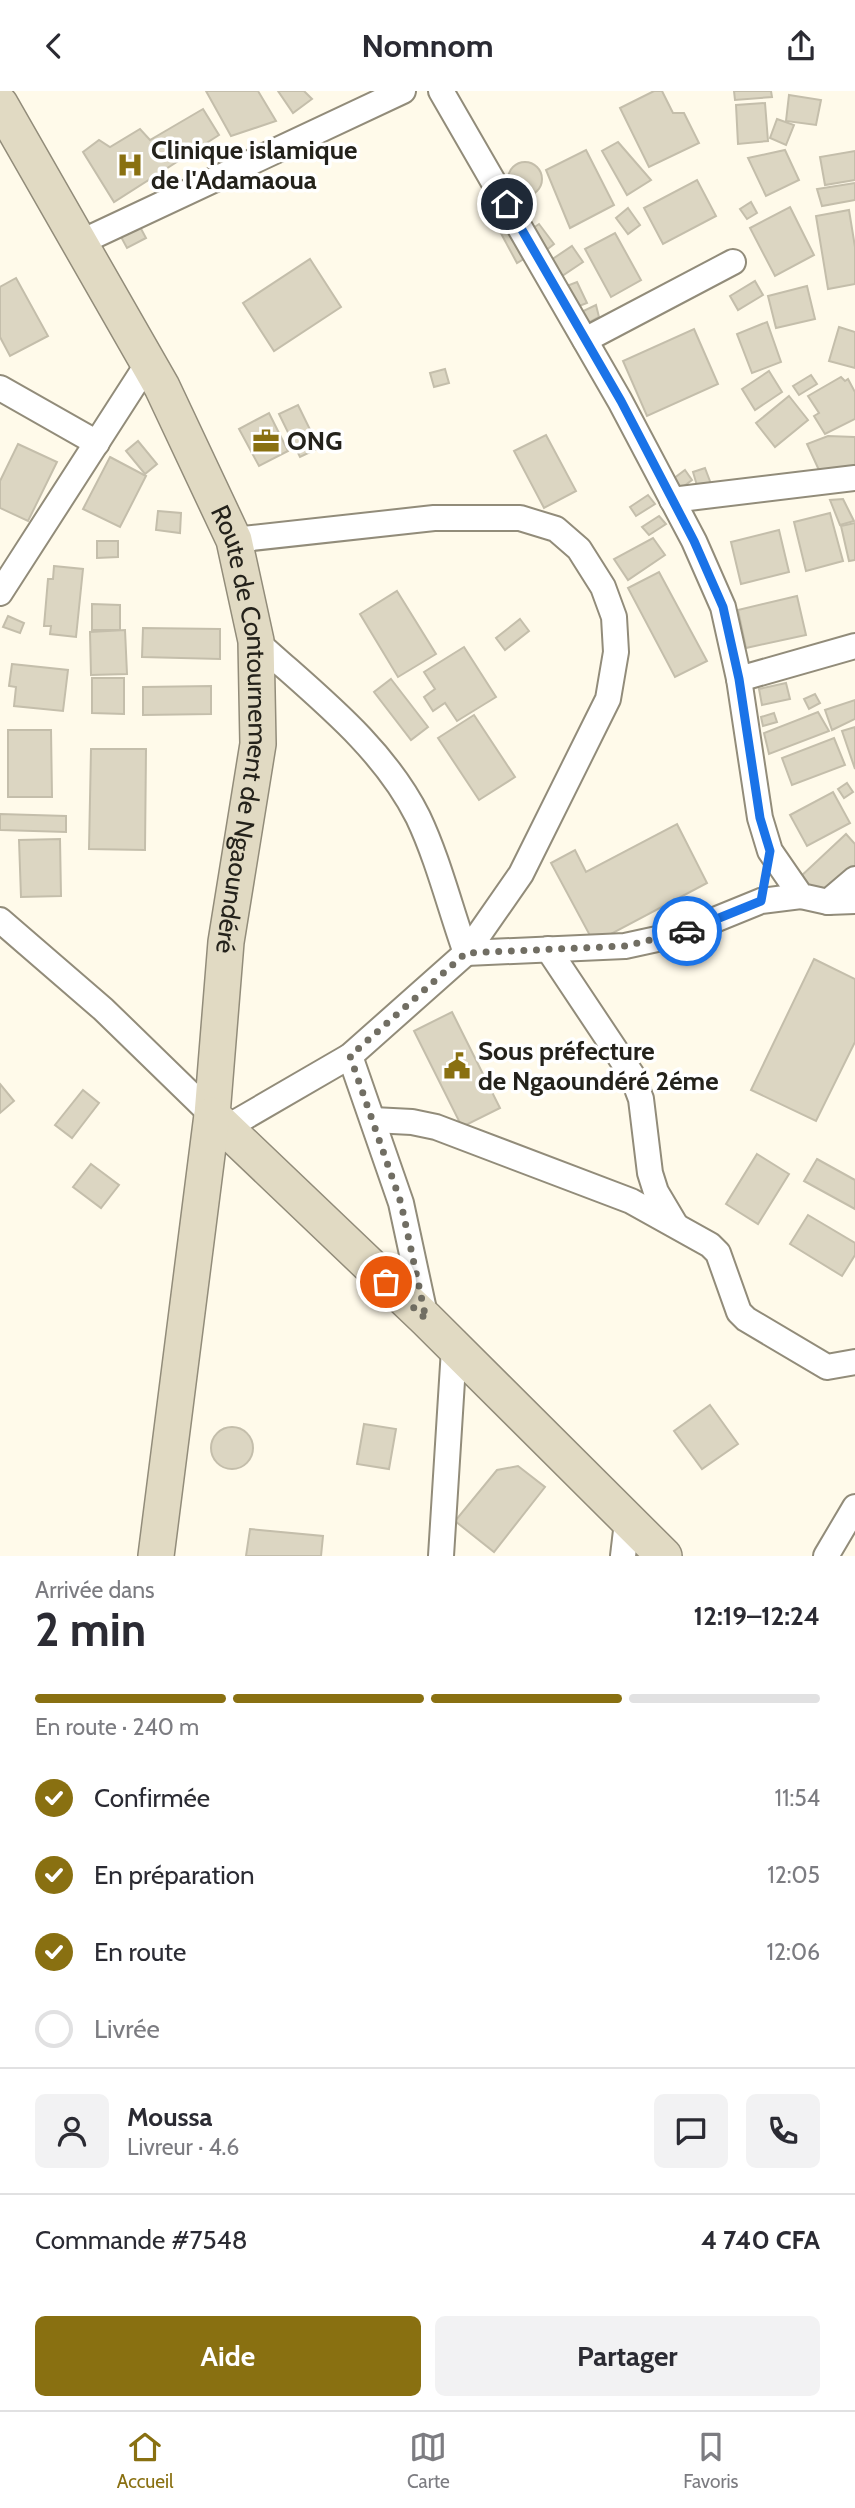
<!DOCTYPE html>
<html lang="fr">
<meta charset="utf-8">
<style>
body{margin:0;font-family:Cabin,sans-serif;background:#f2f2f3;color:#2b2b33;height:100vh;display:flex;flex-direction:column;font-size:26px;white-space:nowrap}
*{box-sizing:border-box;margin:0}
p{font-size:23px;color:#7c7c81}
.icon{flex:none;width:38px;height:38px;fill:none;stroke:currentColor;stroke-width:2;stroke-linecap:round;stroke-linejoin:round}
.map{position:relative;height:1465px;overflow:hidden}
.drawer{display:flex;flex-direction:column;background:#fff;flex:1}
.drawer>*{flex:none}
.pin{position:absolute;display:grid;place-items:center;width:60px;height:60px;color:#fff;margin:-30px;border:4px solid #fff;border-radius:50%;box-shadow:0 2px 7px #0007}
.courier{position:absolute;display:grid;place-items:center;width:70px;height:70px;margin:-35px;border:5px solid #1a73e8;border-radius:50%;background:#fff;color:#222;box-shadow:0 2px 9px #0007}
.overview em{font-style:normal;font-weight:700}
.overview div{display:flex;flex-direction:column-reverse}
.overview{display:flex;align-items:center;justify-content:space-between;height:119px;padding:0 35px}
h1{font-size:46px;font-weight:700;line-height:52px}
.bar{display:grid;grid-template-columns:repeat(4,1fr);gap:10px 7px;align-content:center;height:84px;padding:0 35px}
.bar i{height:9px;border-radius:5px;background:#e1e1e2}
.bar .current{background:#897011}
.bar p{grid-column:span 4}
.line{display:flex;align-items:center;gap:18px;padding:0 35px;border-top:2px solid #e1e1e2}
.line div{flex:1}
.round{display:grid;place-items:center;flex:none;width:74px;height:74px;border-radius:10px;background:#f2f2f3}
ol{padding:0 35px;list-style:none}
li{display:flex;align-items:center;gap:21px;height:77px}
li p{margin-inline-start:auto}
li .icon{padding:7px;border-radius:50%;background:#897011;color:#fff;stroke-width:4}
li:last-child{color:#7c7c81}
li i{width:38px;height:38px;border:4px solid #e1e1e2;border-radius:50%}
.button{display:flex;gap:14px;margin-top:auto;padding:14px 35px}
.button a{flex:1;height:80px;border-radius:10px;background:#897011;color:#fff;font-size:28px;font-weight:700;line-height:80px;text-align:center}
.button a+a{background:#f2f2f3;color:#2b2b33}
header{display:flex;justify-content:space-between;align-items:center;height:91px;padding:0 35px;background:#fff;font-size:32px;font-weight:700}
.tabs{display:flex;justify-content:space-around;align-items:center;height:98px;border-top:2px solid #e1e1e2;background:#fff;font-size:19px;color:#7c7c81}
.tabs a{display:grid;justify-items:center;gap:4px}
.tabs .current{color:#897011}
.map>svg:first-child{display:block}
</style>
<header><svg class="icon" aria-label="back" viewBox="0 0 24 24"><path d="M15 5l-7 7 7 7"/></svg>Nomnom<svg class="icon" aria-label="share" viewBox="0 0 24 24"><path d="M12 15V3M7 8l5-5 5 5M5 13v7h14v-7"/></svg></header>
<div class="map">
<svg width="855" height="1465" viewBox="0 0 855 1465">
<rect width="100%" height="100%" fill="#fffaea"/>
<g fill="#dcd6c2" stroke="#c4beab" stroke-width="2">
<path d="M206,0H258L276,30L231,45Z"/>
<path d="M278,0H304L312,8L293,22Z"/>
<path d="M654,0H662L673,22H684L699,52L649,76L620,17Z"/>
<path d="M734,0H771L772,6L735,9Z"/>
<path d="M789,4L821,9L816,34L786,30Z"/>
<path d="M765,12L768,50L738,53L736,14Z"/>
<path d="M203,18L219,44L114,111L83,61L99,49L110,56L140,38L150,49Z"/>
<path d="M777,28L794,34L786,54L770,47Z"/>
<path d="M618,51L651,89L627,104L602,60Z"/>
<path d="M586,59L614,114L570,137L546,79Z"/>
<path d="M785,59L799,89L766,105L748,67Z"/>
<path d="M855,60V89L825,94L820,66Z"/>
<circle cx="525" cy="88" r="17"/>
<path d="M697,89L716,125L663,153L644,117Z"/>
<path d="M855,92V109L822,115L817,98Z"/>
<path d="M751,111L757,122L747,128L740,118Z"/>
<path d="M790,116L814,164L775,185L750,137Z"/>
<path d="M628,117L640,134L628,143L616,127Z"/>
<path d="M849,119L855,156V193L828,198L816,125Z"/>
<path d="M512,127L532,163L517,172L497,135Z"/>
<path d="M539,133L554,153L545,160L529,140Z"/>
<path d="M139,134L146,147L127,157L120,144Z"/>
<path d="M615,142L641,189L611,206L585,158Z"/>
<path d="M572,155L583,171L556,189L545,173Z"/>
<path d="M310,168L341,216L274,260L243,212Z"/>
<path d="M16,187L48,245L10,265L0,246V196Z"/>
<path d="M755,190L763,204L738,219L730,205Z"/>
<path d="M577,191L587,212L574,217L564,196Z"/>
<path d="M807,195L815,228L776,237L768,205Z"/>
<path d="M596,214L599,226L588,232L579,222Z"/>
<path d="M767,231L781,271L752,282L737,243Z"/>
<path d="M839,236L855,241V277L829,270Z"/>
<path d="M694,238L718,293L647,325L623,270Z"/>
<path d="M445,278L449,292L434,296L430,282Z"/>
<path d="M769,280L782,301L755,319L742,298Z"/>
<path d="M811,284L817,293L799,304L793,295Z"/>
<path d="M841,286L845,290L848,288L855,301V328L825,343L814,325L819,322L808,305Z"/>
<path d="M789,305L808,329L775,356L756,332Z"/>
<path d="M298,314L319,357L300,366L279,323Z"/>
<path d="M269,322L288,360L259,375L239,338Z"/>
<path d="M546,344L576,400L544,417L514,360Z"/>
<path d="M828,345L855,346V382L824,390L807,353Z"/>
<path d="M138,350L157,373L145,383L126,360Z"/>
<path d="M18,353L57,371L28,430L0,417V390Z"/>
<path d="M110,366L146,385L120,436L83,418Z"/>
<path d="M705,377L711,393L698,398L693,381Z"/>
<path d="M685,379L692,389L680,398L673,388Z"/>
<path d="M648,404L655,413L636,425L630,416Z"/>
<path d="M843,408L854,430L840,434L830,409Z"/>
<path d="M158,420L181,422L180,442L156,439Z"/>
<path d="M830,422L843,470L806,480L794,431Z"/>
<path d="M659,425L666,433L649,444L642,436Z"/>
<path d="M855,432V469L849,470L841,435Z"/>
<path d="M779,439L789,481L741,493L731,451Z"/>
<path d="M653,447L665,464L628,489L614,468Z"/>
<path d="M97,450H118V466L97,467Z"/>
<path d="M54,475L83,478L76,546L50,543L51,535H44L48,488H53Z"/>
<path d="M659,481L707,570L675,586L628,497Z"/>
<path d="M397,500L436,563L398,586L360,523Z"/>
<path d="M797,505L806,544L746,557L738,519Z"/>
<path d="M92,513L120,514V539H92Z"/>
<path d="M8,525L24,532L20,542L3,536Z"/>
<path d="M520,528L529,540L505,559L496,547Z"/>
<path d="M143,537L220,538V568L142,566Z"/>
<path d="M125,539L127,583L91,584L90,541Z"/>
<path d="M464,556L496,606L457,630L445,612L433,620L424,606L435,598L424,581Z"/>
<path d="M12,573L68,579L63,620L14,615L16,596L9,595Z"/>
<path d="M92,587H124V623L92,622Z"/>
<path d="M391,588L428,636L411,649L374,601Z"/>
<path d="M786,592L790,608L762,614L759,598Z"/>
<path d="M211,595V623L143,624V596Z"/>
<path d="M815,603L820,612L809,618L804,608Z"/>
<path d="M855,609V628L832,639L825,619Z"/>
<path d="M818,621L829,640L769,663L764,642Z"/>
<path d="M774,622L777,631L763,635L761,626Z"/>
<path d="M474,624L515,686L479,709L438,647Z"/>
<path d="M855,636V678L842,640Z"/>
<path d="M8,639H51L52,706H8Z"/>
<path d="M834,647L845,674L792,694L782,667Z"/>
<path d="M91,658H146L145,759L89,758Z"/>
<path d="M847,692L853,701L844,707L838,698Z"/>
<path d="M833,701L850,732L807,755L790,724Z"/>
<path d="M0,723L66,725V741L0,739Z"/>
<path d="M677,733L707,792L594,852L551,772L575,759L586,781Z"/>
<path d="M846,743L855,753V776L820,809L799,787Z"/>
<path d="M60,748L61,805L21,806L19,749Z"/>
<path d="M814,868L855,888V951L816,1030L751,999Z"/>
<path d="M452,921L500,1017L462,1036L414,940Z"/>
<path d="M0,993L14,1010L0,1022Z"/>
<path d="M83,999L99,1012L72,1047L55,1034Z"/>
<path d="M757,1063L789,1083L758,1133L726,1113Z"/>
<path d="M817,1068L855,1089V1118L804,1090Z"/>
<path d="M91,1073L119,1094L101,1117L73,1096Z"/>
<path d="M808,1124L855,1152V1164L842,1185L790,1153Z"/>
<path d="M710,1314L738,1353L702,1378L674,1340Z"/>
<path d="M364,1333L396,1338L389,1378L357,1373Z"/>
<circle cx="232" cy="1357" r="21"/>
<path d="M518,1375L545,1396L494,1461L455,1430L497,1379Z"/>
<path d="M250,1438L323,1445L321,1465H246Z"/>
</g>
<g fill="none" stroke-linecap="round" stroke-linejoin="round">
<g stroke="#928c7a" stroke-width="28">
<g id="street">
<path d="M441,0L620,310L694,450L723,516L739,588L760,727L770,760L801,805L828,811L855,810"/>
<path d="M79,152L403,0"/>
<path d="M585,249L733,171"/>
<path d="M0,297L97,352"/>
<path d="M672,409L855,387"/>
<path d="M0,502L148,272"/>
<path d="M256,550C314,603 382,654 418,726C438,768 450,817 466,862"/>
<path d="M739,588L855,555"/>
<path d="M828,811L855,788"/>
<path d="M0,829L103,918L212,1024"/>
<path d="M548,858L632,984L641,1008L650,1082L656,1101L675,1133"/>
<path d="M466,862L625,855L680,843L761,810L801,805"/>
<path d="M350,965L401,1112L426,1228"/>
<path d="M373,1029L412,1031L436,1036L631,1110L710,1154L718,1162L739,1221L746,1228L827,1276L855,1271"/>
<path d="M226,1037L350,965L466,862L521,783L608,608L616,561L614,526L603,496L579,458L556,438L520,427H434L234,449"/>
<path d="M441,1465L454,1258"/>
<path d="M623,1465L627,1431"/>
<path d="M826,1465L855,1416"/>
</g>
</g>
<g stroke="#928c7a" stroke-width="38">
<g id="secondary">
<path id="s1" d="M0,13L162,296L234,449L256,550L258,653L226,851L212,1024L426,1228L664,1465"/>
<path d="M156,1465L212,1024"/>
</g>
</g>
<use href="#street" stroke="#fff" stroke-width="24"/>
<use href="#secondary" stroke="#e1dac3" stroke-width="35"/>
</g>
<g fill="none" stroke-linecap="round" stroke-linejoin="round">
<path stroke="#716e63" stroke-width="7" stroke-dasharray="0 12.6" d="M386,1191L426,1228L401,1112L350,965L466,862L625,855L687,840"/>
<path stroke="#1a73e8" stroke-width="9" d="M507,113L621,310L694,450L723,516L739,588L760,727L770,760L761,810L687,840"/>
</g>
<defs>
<g id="hospital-bare" transform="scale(2.1)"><path d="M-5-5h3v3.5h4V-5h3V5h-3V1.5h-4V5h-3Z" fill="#897011" stroke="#fff" stroke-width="2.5" paint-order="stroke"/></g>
<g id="office-bare" transform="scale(2.1)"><path d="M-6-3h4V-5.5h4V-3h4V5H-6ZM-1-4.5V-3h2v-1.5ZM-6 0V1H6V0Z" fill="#897011" stroke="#fff" stroke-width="2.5" paint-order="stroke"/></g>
<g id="civic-bare" transform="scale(2.1)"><path d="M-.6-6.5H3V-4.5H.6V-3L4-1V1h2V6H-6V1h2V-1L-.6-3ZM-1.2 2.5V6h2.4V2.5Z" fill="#897011" stroke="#fff" stroke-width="2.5" paint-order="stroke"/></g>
</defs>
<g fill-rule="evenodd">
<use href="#hospital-bare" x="130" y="74"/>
<use href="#office-bare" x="266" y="350"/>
<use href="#civic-bare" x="457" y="975"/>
</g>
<g text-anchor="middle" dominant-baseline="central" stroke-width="7" stroke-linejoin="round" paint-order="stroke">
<g font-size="26" font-weight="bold" fill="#24221b" stroke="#fff" text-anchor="start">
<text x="151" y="59">Clinique islamique<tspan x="151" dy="30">de l'Adamaoua</tspan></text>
<text x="287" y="350">ONG</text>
<text x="478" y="960">Sous préfecture<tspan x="478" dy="30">de Ngaoundéré 2éme</tspan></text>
</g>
<g font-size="26" fill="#24221b" stroke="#fff">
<text stroke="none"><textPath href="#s1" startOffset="686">Route de Contournement de Ngaoundéré</textPath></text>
</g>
</g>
</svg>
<div class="pin" style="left:386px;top:1191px;background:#ea580c"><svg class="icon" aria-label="bag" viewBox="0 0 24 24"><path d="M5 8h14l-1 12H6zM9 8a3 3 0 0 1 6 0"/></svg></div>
<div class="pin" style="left:507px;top:113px;background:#1f2937"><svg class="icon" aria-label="home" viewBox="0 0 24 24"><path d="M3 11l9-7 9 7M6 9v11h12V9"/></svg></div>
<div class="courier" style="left:687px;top:840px"><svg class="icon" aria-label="car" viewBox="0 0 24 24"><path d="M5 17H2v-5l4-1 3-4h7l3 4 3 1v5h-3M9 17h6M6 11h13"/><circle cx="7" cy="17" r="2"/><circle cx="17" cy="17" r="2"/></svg></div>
</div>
<section class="drawer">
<div class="overview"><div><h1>2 min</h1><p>Arrivée dans</p></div><em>12:19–12:24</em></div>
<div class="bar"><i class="current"></i><i class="current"></i><i class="current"></i><i></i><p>En route · 240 m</p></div>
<ol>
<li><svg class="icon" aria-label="check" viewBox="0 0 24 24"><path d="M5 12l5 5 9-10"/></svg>Confirmée<p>11:54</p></li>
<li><svg class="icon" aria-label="check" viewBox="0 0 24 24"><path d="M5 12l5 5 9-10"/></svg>En préparation<p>12:05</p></li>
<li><svg class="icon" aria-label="check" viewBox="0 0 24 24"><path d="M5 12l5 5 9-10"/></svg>En route<p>12:06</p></li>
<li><i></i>Livrée</li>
</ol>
<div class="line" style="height:126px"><a class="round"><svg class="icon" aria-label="person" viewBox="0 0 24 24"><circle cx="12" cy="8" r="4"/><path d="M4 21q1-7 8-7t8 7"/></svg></a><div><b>Moussa</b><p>Livreur · 4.6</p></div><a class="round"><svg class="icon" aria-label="chat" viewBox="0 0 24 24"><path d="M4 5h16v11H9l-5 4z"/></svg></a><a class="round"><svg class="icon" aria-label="phone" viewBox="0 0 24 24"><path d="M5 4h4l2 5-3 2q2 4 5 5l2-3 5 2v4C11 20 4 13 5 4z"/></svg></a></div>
<div class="line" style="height:91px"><div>Commande #7548</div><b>4 740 CFA</b></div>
<div class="button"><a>Aide</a><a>Partager</a></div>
</section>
<nav class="tabs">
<a class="current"><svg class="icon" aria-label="home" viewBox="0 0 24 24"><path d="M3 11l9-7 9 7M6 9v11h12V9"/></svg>Accueil</a>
<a><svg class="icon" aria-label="map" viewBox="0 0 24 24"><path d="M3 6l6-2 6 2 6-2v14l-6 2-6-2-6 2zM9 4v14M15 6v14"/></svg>Carte</a>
<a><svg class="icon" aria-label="saved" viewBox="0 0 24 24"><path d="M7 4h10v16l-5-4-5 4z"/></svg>Favoris</a>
</nav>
